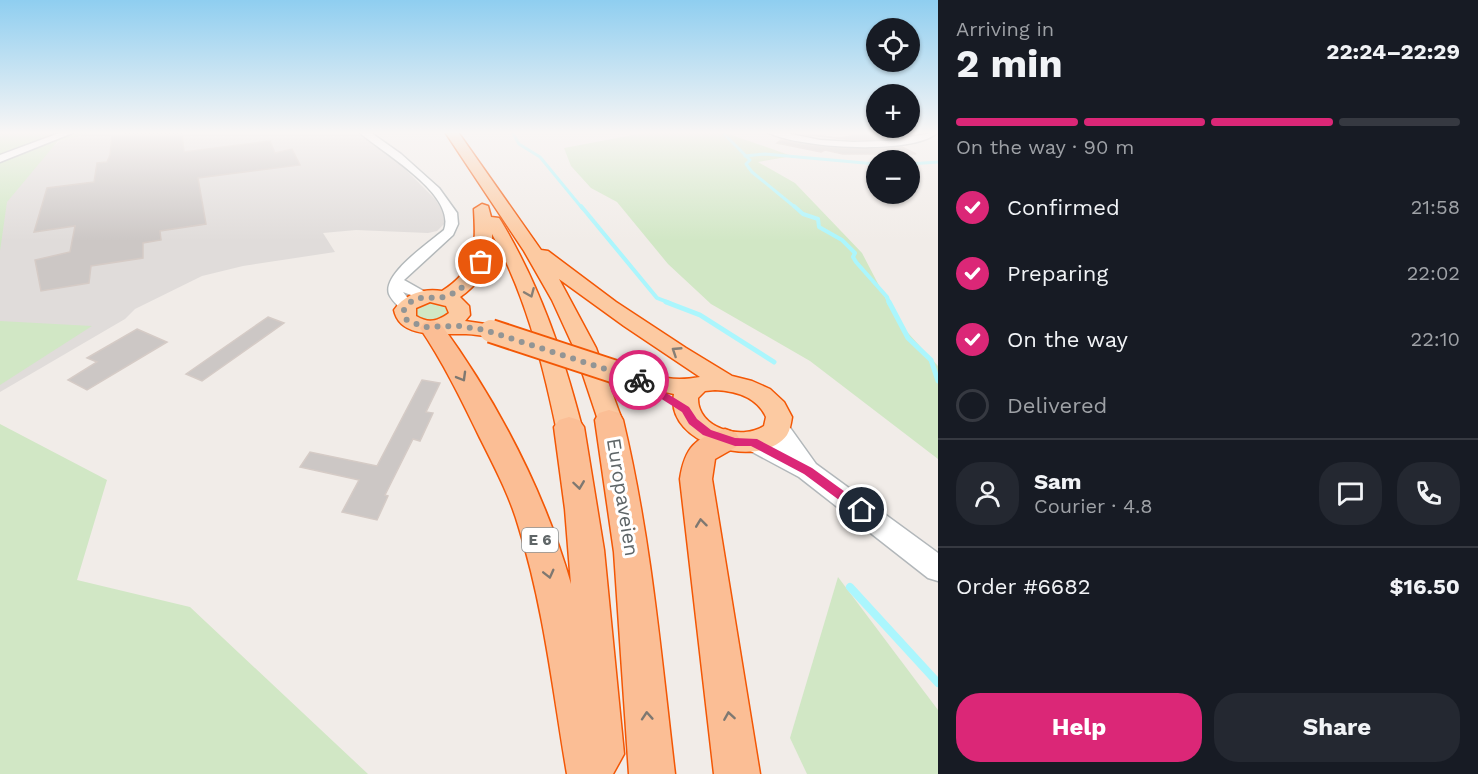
<!DOCTYPE html>
<meta charset="utf-8">
<style>
body{margin:0;font-family:"Work Sans",sans-serif;background:#242831;color:#f1f3f6;height:100vh;display:flex;flex-direction:column;font-size:22px;white-space:nowrap}
*{box-sizing:border-box;margin:0}
p{font-size:20px;color:#9ea1a6}
.icon{flex:none;width:33px;height:33px;fill:none;stroke:currentColor;stroke-width:2;stroke-linecap:round;stroke-linejoin:round}
.map{position:relative;flex:1;overflow:hidden}
.panel{display:flex;flex-direction:column;background:#171b24;width:540px}
.panel>*{flex:none}
.buttons{position:absolute;left:866px;top:18px;display:grid;gap:12px}
.buttons a{display:grid;place-items:center;width:54px;height:54px;border-radius:50%;background:#171b24;box-shadow:0 2px 4px #0004;font-size:30px}
.pin{position:absolute;display:grid;place-items:center;width:51px;height:51px;color:#fff;margin:-26px;border:3px solid #fff;border-radius:50%;box-shadow:0 2px 6px #0007}
.courier{position:absolute;display:grid;place-items:center;width:60px;height:60px;margin:-30px;border:4px solid #db2777;border-radius:50%;background:#fff;color:#222;box-shadow:0 2px 8px #0007}
.overview em{font-style:normal;font-weight:700}
.overview div{display:flex;flex-direction:column-reverse}
.overview{display:flex;align-items:center;justify-content:space-between;height:102px;padding:0 18px}
h1{font-size:39px;font-weight:700;line-height:45px}
.bar{display:grid;grid-template-columns:repeat(4,1fr);gap:9px 6px;align-content:center;height:72px;padding:0 18px}
.bar i{height:8px;border-radius:4px;background:#363941}
.bar .current{background:#db2777}
.bar p{grid-column:span 4}
.line{display:flex;align-items:center;gap:15px;padding:0 18px;border-top:2px solid #363941}
.line div{flex:1}
.round{display:grid;place-items:center;flex:none;width:63px;height:63px;border-radius:24px;background:#242831}
ol{padding:0 18px;list-style:none}
li{display:flex;align-items:center;gap:18px;height:66px}
li p{margin-inline-start:auto}
li .icon{padding:6px;border-radius:50%;background:#db2777;color:#fff;stroke-width:4}
li:last-child{color:#9ea1a6}
li i{width:33px;height:33px;border:3px solid #363941;border-radius:50%}
.cta{display:flex;gap:12px;margin-top:auto;padding:12px 18px}
.cta a{flex:1;height:69px;border-radius:24px;background:#db2777;color:#fff;font-size:24px;font-weight:700;line-height:69px;text-align:center}
.cta a+a{background:#242831;color:#f1f3f6}
main{display:flex;flex:1;min-height:0}
.map>svg:first-child{display:block}
</style>
<main>
<div class="map">
<svg width="938" height="774" viewBox="0 0 938 774">
<rect width="100%" height="100%" fill="#f1ece8"/>
<path fill="#e0dcda" d="M86,132H354L380,146L400,164L435,199L443,211L446,222L437,231L428,233L356,230L323,233L335,252L243,266L202,276L135,309L125,319L0,392V198L39,157L60,141Z"/>
<g fill="#d1e7c5">
<path d="M0,132H94L58,141L7,202L0,251Z"/>
<path d="M649,132H723L792,156L758,162L795,183L862,253L898,322L938,366V459L810,361L711,304L668,264L617,202L591,188L571,166L564,148Z"/>
<path d="M423,302H439L450,308L449,315L431,322L416,318L412,309Z"/>
<path d="M0,321L92,326L0,385Z"/>
<path d="M0,424L107,480L77,580L190,607L368,774H0Z"/>
<path d="M838,577L938,710V774H807L790,738Z"/>
</g>
<g fill="none" stroke-linecap="round" stroke-linejoin="round">
<g stroke="#abf6fd" stroke-width="3">
<path d="M512,132L519,144L540,157L582,208"/>
<path d="M722,132L750,160L746,164L752,172L796,208"/>
<path d="M745,156L765,154L876,164"/>
<path d="M909,164L938,162"/>
</g>
<g stroke="#abf6fd" stroke-width="4">
<path d="M581,206L657,298L670,303"/>
<path d="M794,206L803,214L818,219L819,227L842,240L855,253L853,257L856,262L887,297L889,303"/>
</g>
<g stroke="#abf6fd" stroke-width="5">
<path d="M666,302L700,315L774,362"/>
<path d="M889,302L908,338L931,360L938,381"/>
</g>
<path stroke="#abf6fd" stroke-width="8" d="M850,587L938,683"/>
</g>
<g fill="#ccc7c5" stroke="#d5cbc6" stroke-width="1.5">
<path d="M142,132H182L184,152L270,141L275,153L292,149L300,165L198,178L206,224L160,231L161,240L143,243V258L91,266L89,283L41,291L35,260L70,252L75,226L34,232L47,188L94,182L97,163L107,162L110,155L112,136Z"/>
<path d="M802,134L839,138L866,134L884,139L853,140Z"/>
<path d="M781,140L802,144L854,149L902,147L916,154H843L825,150L821,152L777,143Z"/>
<path d="M268,317L284,323L202,381L186,374Z"/>
<path d="M137,329L167,342L87,390L68,380L97,362L87,358Z"/>
<path d="M422,380L440,383L426,412L433,413L420,441L413,439L385,495L388,496L377,520L342,512L359,480L300,467L310,452L377,466Z"/>
</g>
<g fill="none" stroke-linecap="round" stroke-linejoin="round">
<g stroke="#b3b8ba" stroke-width="3">
<path id="minor" d="M767,132H781L820,140L853,142L887,141L938,132C914,156 796,148 767,132Z"/>
</g>
<g stroke="#b3b8ba" stroke-width="3">
<g id="tertiary">
<path d="M62,132H75L0,162V155Z"/>
<path d="M359,132H370L401,154L439,188L457,213L458,224L453,235L404,280L434,297L427,301L403,292L414,306L411,309H401C397,305 391,299 389,294C382,274 430,242 444,230C457,194 381,152 359,132Z"/>
</g>
</g>
<g stroke="#b2b7ba" stroke-width="3">
<path id="secondary" d="M778,420L786,422L816,464L938,553V581L928,578L799,477L745,448L741,442L745,436L753,434L777,444L767,428L770,422Z"/>
</g>
<g stroke="#f35705" stroke-width="3">
<g id="trunk">
<path d="M445,132H458L541,250L548,251L616,302L686,348L732,376L752,381L770,389L784,402L792,417C791,423 790,430 787,435C761,471 664,445 674,394L629,384L625,379L629,374C642,370 653,377 667,378C678,380 689,379 700,377L624,326L559,279L596,348L622,420L618,426L609,429L600,426L574,348L552,300L524,251ZM715,390C736,391 757,397 766,417L764,426C741,441 697,428 698,398L705,391Z"/>
<path d="M482,204L488,206L491,217L499,218L501,221C540,286 563,354 582,427L578,433L569,436L560,433L556,427C542,360 525,294 492,234C493,261 482,282 460,297L469,306L470,315L465,321L499,326L502,331L499,336C488,338 477,334 466,334C443,333 400,340 394,310C405,294 423,288 442,291C477,269 476,247 474,209ZM430,302L446,306L449,313C438,321 429,324 416,316V308Z"/>
</g>
</g>
<g stroke="#f35705" stroke-width="3">
<g id="motorway">
<path d="M432,321L440,323C497,401 544,491 571,584L565,509L554,427L559,420L569,417L579,420L584,427L604,550L624,754L613,774H567C553,692 544,608 519,528C510,496 494,466 479,436C461,399 443,362 420,328L424,323Z"/>
<path d="M609,410L619,413L623,420C651,537 661,655 675,774H629L614,552L595,420L599,413Z"/>
<path d="M725,429L736,433L740,440L736,447L715,459L712,479L760,774H714L680,479C685,447 695,438 725,429Z"/>
</g>
</g>
<use href="#minor" fill="#fff" fill-rule="evenodd"/>
<use href="#tertiary" fill="#fff" fill-rule="evenodd"/>
<use href="#secondary" fill="#fff" fill-rule="evenodd"/>
<use href="#trunk" fill="#fccaa2" fill-rule="evenodd"/>
<use href="#motorway" fill="#fbbe95" fill-rule="evenodd"/>
<g stroke="#f35705" stroke-width="26" stroke-linecap="butt">
<path id="trunk-bridge" d="M491,331L637,379"/>
</g>
<use href="#trunk-bridge" stroke="#fccaa2" stroke-width="22"/>
</g>
<defs><path id="oneway-chevron" d="M-2-3.5L2.5 0L-2 3.5" fill="none" stroke-width="1.6" stroke-linecap="round" stroke-linejoin="round" transform="scale(1.5)"/></defs>
<g stroke="#867f76">
<use href="#oneway-chevron" transform="translate(530 293) rotate(67)"/>
<use href="#oneway-chevron" transform="translate(676 351) rotate(-147)"/>
</g>
<g stroke="#7e7871">
<use href="#oneway-chevron" transform="translate(462 377) rotate(60)"/>
<use href="#oneway-chevron" transform="translate(579 485) rotate(82)"/>
<use href="#oneway-chevron" transform="translate(701 523) rotate(-97)"/>
<use href="#oneway-chevron" transform="translate(549 574) rotate(76)"/>
<use href="#oneway-chevron" transform="translate(647 716) rotate(-94)"/>
<use href="#oneway-chevron" transform="translate(729 716) rotate(-99)"/>
</g>
<linearGradient id="sky" x2="0" y2="1"><stop stop-color="#8fcef0"/><stop offset="0.55" stop-color="#f9f6f5"/><stop offset="1" stop-color="#f9f6f5" stop-opacity="0"/></linearGradient>
<rect width="938" height="241" fill="url(#sky)"/>
<path fill="#db2777" d="M635,378H642L689,407L697,419L711,430L735,438L757,439L812,468L866,507V514H858L804,474L751,446H735L703,435L689,424L682,412L635,382Z"/>
<g fill="none" stroke-linecap="round" stroke-linejoin="round">
<path stroke="#929595" stroke-width="6" stroke-dasharray="0 10.8" d="M481,262C474,277 463,290 447,296C433,302 415,290 404,310L405,319L423,327L459,326L485,330L639,380"/>
</g>
<g text-anchor="middle" dominant-baseline="central" stroke-width="6" stroke-linejoin="round" paint-order="stroke">
<rect fill="#fff" stroke="#8f9495" stroke-width="1.5" x="522" y="528" width="36" height="24" rx="4.5"/>
<g font-size="15" font-weight="bold" fill="#5f6668">
<text x="540" y="540">E 6</text>
</g>
<g font-size="20" fill="#5f6668" stroke="#fff">
<text transform="translate(623 497) rotate(81)">Europaveien</text>
</g>
</g>
</svg>
<div class="buttons">
<a><svg class="icon" aria-label="locate" viewBox="0 0 24 24"><circle cx="12" cy="12" r="6"/><path d="M12 2v4M12 18v4M2 12h4M18 12h4"/></svg></a>
<a>+</a>
<a>−</a>
</div>
<div class="pin" style="left:481px;top:262px;background:#ea580c"><svg class="icon" aria-label="bag" viewBox="0 0 24 24"><path d="M5 8h14l-1 12H6zM9 8a3 3 0 0 1 6 0"/></svg></div>
<div class="pin" style="left:862px;top:510px;background:#1f2937"><svg class="icon" aria-label="home" viewBox="0 0 24 24"><path d="M3 11l9-7 9 7M6 9v11h12V9"/></svg></div>
<div class="courier" style="left:639px;top:380px"><svg class="icon" aria-label="bike" viewBox="0 0 24 24"><circle cx="6" cy="16" r="4"/><circle cx="18" cy="16" r="4"/><path d="M6 16l4-8h5l3 8M10 8l3 8H6M13 5h3"/></svg></div>
</div>
<section class="panel">
<div class="overview"><div><h1>2 min</h1><p>Arriving in</p></div><em>22:24–22:29</em></div>
<div class="bar"><i class="current"></i><i class="current"></i><i class="current"></i><i></i><p>On the way · 90 m</p></div>
<ol>
<li><svg class="icon" aria-label="check" viewBox="0 0 24 24"><path d="M5 12l5 5 9-10"/></svg>Confirmed<p>21:58</p></li>
<li><svg class="icon" aria-label="check" viewBox="0 0 24 24"><path d="M5 12l5 5 9-10"/></svg>Preparing<p>22:02</p></li>
<li><svg class="icon" aria-label="check" viewBox="0 0 24 24"><path d="M5 12l5 5 9-10"/></svg>On the way<p>22:10</p></li>
<li><i></i>Delivered</li>
</ol>
<div class="line" style="height:108px"><a class="round"><svg class="icon" aria-label="person" viewBox="0 0 24 24"><circle cx="12" cy="8" r="4"/><path d="M4 21q1-7 8-7t8 7"/></svg></a><div><b>Sam</b><p>Courier · 4.8</p></div><a class="round"><svg class="icon" aria-label="chat" viewBox="0 0 24 24"><path d="M4 5h16v11H9l-5 4z"/></svg></a><a class="round"><svg class="icon" aria-label="phone" viewBox="0 0 24 24"><path d="M5 4h4l2 5-3 2q2 4 5 5l2-3 5 2v4C11 20 4 13 5 4z"/></svg></a></div>
<div class="line" style="height:78px"><div>Order #6682</div><b>$16.50</b></div>
<div class="cta"><a>Help</a><a>Share</a></div>
</section>
</main>
